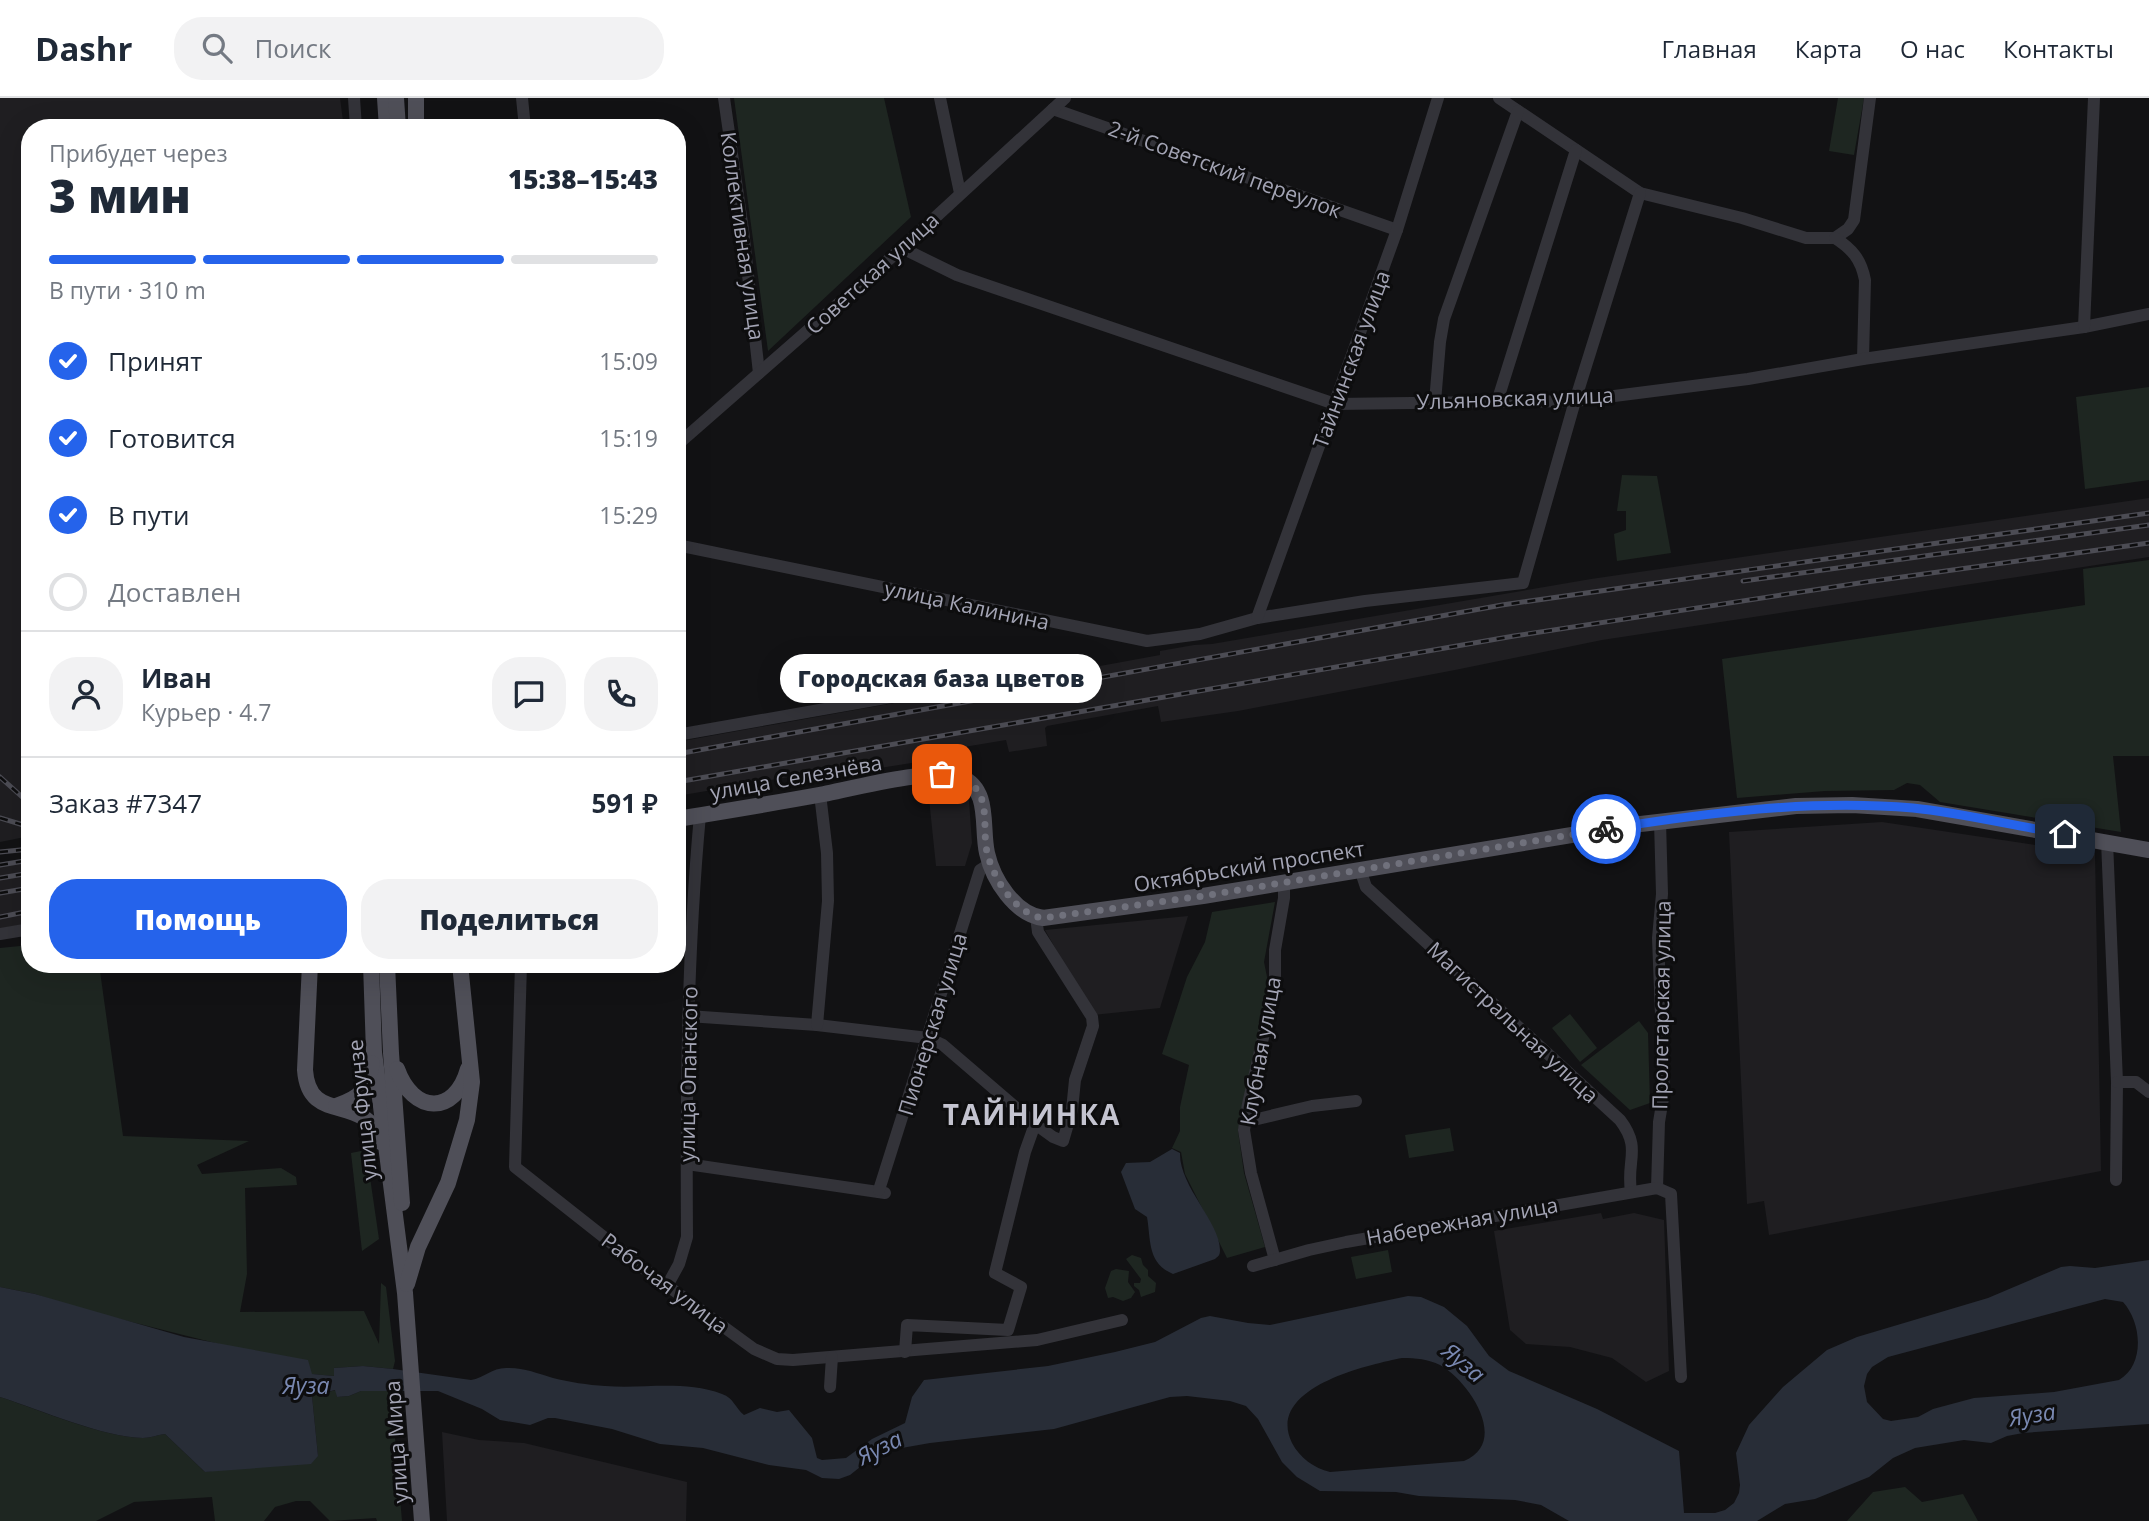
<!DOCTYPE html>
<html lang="ru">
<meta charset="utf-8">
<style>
body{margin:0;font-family:"Open Sans",sans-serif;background:#f2f2f3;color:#1f2937;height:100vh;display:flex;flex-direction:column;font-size:26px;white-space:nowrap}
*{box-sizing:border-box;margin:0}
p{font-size:23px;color:#747a83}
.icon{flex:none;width:38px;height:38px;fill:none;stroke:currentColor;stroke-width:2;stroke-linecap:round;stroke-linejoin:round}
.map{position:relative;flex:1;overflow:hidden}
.drawer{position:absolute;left:21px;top:21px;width:665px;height:854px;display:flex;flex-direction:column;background:#fff;border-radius:28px;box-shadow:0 7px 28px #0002}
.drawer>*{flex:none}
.pin{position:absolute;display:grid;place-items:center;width:60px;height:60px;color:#fff;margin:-30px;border-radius:14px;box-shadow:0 4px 10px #0006}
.courier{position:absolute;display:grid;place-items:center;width:70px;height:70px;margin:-35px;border:5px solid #2563eb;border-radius:50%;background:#fff;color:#222;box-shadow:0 2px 9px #0007}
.bubble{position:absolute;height:49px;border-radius:24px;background:#fff;box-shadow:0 7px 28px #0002;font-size:23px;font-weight:800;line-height:49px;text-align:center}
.summary em{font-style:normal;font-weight:800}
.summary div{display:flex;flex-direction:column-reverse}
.summary{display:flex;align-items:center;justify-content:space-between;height:119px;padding:0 28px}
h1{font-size:46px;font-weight:800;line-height:52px}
.bar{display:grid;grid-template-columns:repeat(4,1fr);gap:10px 7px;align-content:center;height:84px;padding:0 28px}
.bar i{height:9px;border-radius:5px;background:#e0e1e3}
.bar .active{background:#2563eb}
.bar p{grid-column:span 4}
.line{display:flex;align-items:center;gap:18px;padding:0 28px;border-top:2px solid #e0e1e3}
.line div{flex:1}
.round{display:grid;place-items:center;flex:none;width:74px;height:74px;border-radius:28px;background:#f2f2f3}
ol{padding:0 28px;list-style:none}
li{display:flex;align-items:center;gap:21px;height:77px}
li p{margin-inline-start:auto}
li .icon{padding:7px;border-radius:50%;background:#2563eb;color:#fff;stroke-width:4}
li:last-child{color:#747a83}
li i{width:38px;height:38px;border:4px solid #e0e1e3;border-radius:50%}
.cta{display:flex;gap:14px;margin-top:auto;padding:14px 28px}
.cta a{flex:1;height:80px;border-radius:28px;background:#2563eb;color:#fff;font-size:28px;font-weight:800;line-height:80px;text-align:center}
.cta a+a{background:#f2f2f3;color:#1f2937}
header{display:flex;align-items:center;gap:42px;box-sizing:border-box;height:98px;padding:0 35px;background:#fff;border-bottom:2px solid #e0e1e3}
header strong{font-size:33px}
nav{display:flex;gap:38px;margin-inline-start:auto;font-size:24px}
.search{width:490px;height:63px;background:#f2f2f3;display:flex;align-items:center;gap:18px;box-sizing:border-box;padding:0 24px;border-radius:28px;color:#747a83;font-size:26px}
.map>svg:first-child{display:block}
</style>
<header>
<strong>Dashr</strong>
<div class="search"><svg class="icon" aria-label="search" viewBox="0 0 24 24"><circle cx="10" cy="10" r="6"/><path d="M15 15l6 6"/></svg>Поиск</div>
<nav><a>Главная</a><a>Карта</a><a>О нас</a><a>Контакты</a></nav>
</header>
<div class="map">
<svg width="2149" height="1423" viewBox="0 0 2149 1423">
<rect width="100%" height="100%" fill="#121214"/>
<g fill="#1f1e21">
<path d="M0,0H340L343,23L304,30H30V738L0,744Z"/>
<path d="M2149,400V459L1602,542L1455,572L1238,613L1161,624L1158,608L1047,628L1045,630L1047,648L1009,654L1006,642L940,653L936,656L937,661L867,672L865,669L843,673L842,670L677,698V644L1111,566L1160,557V553L1194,547L1212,546L1591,481Z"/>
<path d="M946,688L965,696L969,703L972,745L965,768H936L928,691Z"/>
<path d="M1882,724L2095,756L2101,1073L1769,1137L1764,1103L1747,1106L1729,734Z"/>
<path d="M30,763V825L0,831V768Z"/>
<path d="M1188,818L1160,910L1093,917L1045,832Z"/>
<path d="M1601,1115L1603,1121L1634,1115L1664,1122L1669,1273L1646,1284L1612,1260L1570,1249L1526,1246L1510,1232L1494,1133Z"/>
<path d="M442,1334L479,1342L524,1345L687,1384L686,1423H447Z"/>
</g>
<g fill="#1e2621">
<path d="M734,0H884L911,119L768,253Z"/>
<path d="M1838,0H1864L1854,57L1829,53Z"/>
<path d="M2149,289V382L2085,391L2076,299Z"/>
<path d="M1622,377L1657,378L1671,455L1617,463L1614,436L1626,432V413H1617Z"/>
<path d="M2149,462V658H2113L2121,734L1940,704L1920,687L1907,685L1894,692L1825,693L1737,700L1722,561L2085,507L2083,471Z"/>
<path d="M1275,804L1264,864L1268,884L1267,899L1238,1033L1244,1075L1265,1149L1227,1160L1185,1076L1181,1054L1172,1050L1180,1033V1009L1189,967L1162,956L1187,879L1205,844L1212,814Z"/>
<path d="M30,847V866H99L123,1038L249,1043L197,1067L202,1076L281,1070L296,1079L297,1087L245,1090L247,1176L240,1214L364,1213L379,1246L381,1185L386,1189L395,1263L393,1271L363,1268L334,1270V1278L311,1276L227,1248L84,1212L35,1196L0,1189V850Z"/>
<path d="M1570,916L1597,950L1580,964L1552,930Z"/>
<path d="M1639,923L1648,935L1650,1005L1630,1012L1581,967Z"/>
<path d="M1450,1030L1454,1053L1409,1060L1405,1037Z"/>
<path d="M366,1052L379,1141L362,1153L351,1055Z"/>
<path d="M1388,1152L1392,1174L1356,1181L1351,1159Z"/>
<path d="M1132,1157L1141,1160L1143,1167L1148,1172V1178L1156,1185L1155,1194L1141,1199L1139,1192L1134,1188V1185H1140L1141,1181L1126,1161Z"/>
<path d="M1116,1171L1129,1173L1128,1184L1135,1194L1131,1200L1123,1203L1113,1199L1108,1200L1105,1190L1111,1173Z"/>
<path d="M336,1292L337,1299L349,1298L361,1293L391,1292L402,1423H377L376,1420L330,1423L310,1403H296L275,1409L264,1423H215L212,1399L134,1404L96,1423H0V1299C40,1312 102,1339 143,1340C150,1340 157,1337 165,1336L205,1374L318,1358L312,1298Z"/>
<path d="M1905,1389L1922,1404L1963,1396L1978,1423H1847L1873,1394Z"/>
</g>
<g fill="#282d37" fill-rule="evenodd">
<path d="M1172,1051L1180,1055C1179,1088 1220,1124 1220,1152C1220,1158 1218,1158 1215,1161L1173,1176C1147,1165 1151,1142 1147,1119L1135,1111L1121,1074L1126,1065L1150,1064Z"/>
<path d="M2149,1162V1326L2023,1335L2007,1338L1991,1345L1964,1342L1915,1350L1893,1360L1869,1379L1815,1401L1785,1406L1757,1423H1569L1541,1407L1515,1402L1419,1398L1396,1394L1320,1393L1297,1379L1282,1364L1258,1321L1246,1308L1230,1303L1187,1298L1170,1299L1054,1331L930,1345L879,1354L850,1377L839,1381L822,1380L806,1372L769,1367L703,1350L660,1346L612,1331L555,1320H548L530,1327L500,1322L482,1311L438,1293H361L349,1298L337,1299L335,1292L312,1298L318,1358L311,1366L205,1374L165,1336C157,1337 150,1340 143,1340C102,1339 41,1312 0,1299V1189L35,1196L184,1239L308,1262L312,1276L334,1278V1270L363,1268L393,1271L471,1282C484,1280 492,1270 506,1270C522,1269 537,1275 553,1280C569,1284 588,1287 605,1288C645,1291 683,1282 722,1296C734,1300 735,1310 744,1317L760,1310L777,1314L789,1312L812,1340L817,1360L822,1362L846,1360L872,1341L905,1325L912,1299L924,1282L1048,1268L1115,1254L1155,1244L1201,1220L1210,1218L1248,1225L1270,1227L1408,1198L1421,1199L1444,1209L1467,1228L1489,1258L1509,1273L1597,1311L1679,1353L1684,1415H1715L1725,1412L1734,1405L1739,1395L1740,1387L1736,1355L1749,1327L1783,1289L1827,1252L1857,1239L1988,1200L2061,1169L2070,1168L2095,1170ZM2105,1201L2123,1204C2142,1225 2145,1267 2119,1282L2054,1294L1974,1300L1933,1311L1918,1319L1891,1323L1883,1321L1867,1304L1864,1288L1867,1276L1872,1269L1888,1259ZM1402,1260C1416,1260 1428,1261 1440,1267C1469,1283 1510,1344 1464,1363L1330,1374C1314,1370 1300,1360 1292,1345C1265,1290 1367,1267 1402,1260Z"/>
</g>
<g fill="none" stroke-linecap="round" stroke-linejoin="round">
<g stroke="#333339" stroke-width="12">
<path d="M354,0L356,30"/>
<path d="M522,0L525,30"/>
<path d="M724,0L743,132L759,275"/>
<path d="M940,0L960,95"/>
<path d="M1499,0L1640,95L1742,120L1806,140H1835"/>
<path d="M1053,11L1397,132"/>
<path d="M1835,140L1848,131L1854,122L1870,0"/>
<path d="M1835,140C1852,151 1861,161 1865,182L1863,261"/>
<path d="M902,150L957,177L1335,306L1575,303L1748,281L1863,261L2084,229L2149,216"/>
<path d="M2084,229L2094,0"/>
<path d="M1435,304L1440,244L1444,221L1518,13"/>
<path d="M1497,304L1576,52"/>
<path d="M677,347L902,150L1065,0"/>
<path d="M677,447L1147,543L1200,536L1257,520L1365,503L1523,485L1575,303L1640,95"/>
<path d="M1257,520L1397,132L1438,0"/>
<path d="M677,637L1045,572"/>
<path d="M2107,743L2117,984L2116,1082"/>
<path d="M1360,771L1366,789L1620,1022C1642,1051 1626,1062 1631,1093"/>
<path d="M0,836L30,831"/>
<path d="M521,866L515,1069L643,1170L754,1251L777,1261L793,1262L1037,1242L1122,1222"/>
<path d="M688,918L817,927L928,940L943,947L1035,1026"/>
<path d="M817,927L828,803L827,755L820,696"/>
<path d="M2117,984H2136L2149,994"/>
<path d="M1245,1024L1312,1008L1356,1003"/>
<path d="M687,1066L885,1095"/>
<path d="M1657,1090L1659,1024L1664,994L1658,840L1662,796L1660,723"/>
<path d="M879,1092L980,772L991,765"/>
<path d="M1275,1162L1251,1075L1244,1032L1248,1006L1275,887V852L1284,800V784"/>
<path d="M1253,1168L1309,1152L1346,1144L1657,1090L1671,1096L1681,1279"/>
<path d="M667,1188L679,1166L687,1139C686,998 687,858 700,717"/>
<path d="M905,1254L907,1227L1008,1232L1021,1189L995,1175L1025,1054L1035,1026L1053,1039L1063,1043L1072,1012L1075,982L1093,928L1092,919L1038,834L1036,819"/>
<path d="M830,1289L832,1259"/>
</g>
<g stroke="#4f4f58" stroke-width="16">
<path d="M385,0L387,30"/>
<path d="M396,0L398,30"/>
<path d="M416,0V30"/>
<path d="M677,721C726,713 775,705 824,696C854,690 935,669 961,679C991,692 981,729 987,755C993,782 1015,816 1043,820L1203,798L1632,727L1796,708L1852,707L1917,711L2149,752"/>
<path d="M310,866L305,972C309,1029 364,992 381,1044"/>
<path d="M371,866L374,954L405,1195L422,1423"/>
<path d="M387,866L391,955L402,1105"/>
<path d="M397,971C413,1016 455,1018 468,971"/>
<path d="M336,1008C363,999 367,992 372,965"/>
<path d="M407,1186L418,1149L448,1085L467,1022L472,984L460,866"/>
</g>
<g stroke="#4c4c54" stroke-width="5">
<g id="rail">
<path d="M1743,483L2149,427"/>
<path d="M677,656L1502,507L2149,415"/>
<path d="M0,679L30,706"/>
<path d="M677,684L1514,538L1866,484L2149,445"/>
<path d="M0,720L30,729"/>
<path d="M0,754L30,751"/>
<path d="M0,767L30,762"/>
<path d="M0,780L30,775"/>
<path d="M0,795L30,790"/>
<path d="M0,819L30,813"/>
</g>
</g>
<use href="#rail" stroke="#0d0d0e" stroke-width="2.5" stroke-dasharray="8" stroke-linecap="butt"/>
</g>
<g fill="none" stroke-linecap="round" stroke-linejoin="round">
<path stroke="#70717c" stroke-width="7" stroke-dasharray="0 12.6" d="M942,676C956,677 971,681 979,695C988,711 983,736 987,754C993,780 1015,816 1043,820L1203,798L1606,731"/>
<path stroke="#2563eb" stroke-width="9" d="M1606,731C1707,715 1810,701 1913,710C1963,715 2014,728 2065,736"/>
</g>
<g text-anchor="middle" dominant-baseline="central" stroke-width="6" stroke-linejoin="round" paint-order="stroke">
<g font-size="21" fill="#a3a4b4" stroke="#0d0d0e">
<text transform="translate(1225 71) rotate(20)">2-й Советский переулок</text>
<text transform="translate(743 138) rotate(82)">Коллективная улица</text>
<text transform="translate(872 175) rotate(-42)">Советская улица</text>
<text transform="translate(1351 261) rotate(-70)">Тайнинская улица</text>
<text transform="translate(1515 300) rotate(-2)">Ульяновская улица</text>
<text transform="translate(967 507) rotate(12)">улица Калинина</text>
<text transform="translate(796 679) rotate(-10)">улица Селезнёва</text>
<text transform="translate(1249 768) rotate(-9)">Октябрьский проспект</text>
<text transform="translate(1661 907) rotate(-89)">Пролетарская улица</text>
<text transform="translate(1513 924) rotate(43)">Магистральная улица</text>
<text transform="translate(932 926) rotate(-73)">Пионерская улица</text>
<text transform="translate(1260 953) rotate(-80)">Клубная улица</text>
<text transform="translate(688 976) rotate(-89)">улица Опанского</text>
<text transform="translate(362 1012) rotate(-96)">улица Фрунзе</text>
<text transform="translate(1462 1123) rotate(-10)">Набережная улица</text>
<text transform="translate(665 1185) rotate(37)">Рабочая улица</text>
<text transform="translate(396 1344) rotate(-94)">улица Мира</text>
</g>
<g font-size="23" font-style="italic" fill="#7988b1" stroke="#0d0d0e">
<text transform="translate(1464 1264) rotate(40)">Яуза</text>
<text x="306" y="1287">Яуза</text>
<text transform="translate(2032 1316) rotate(-9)">Яуза</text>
<text transform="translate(879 1349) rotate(-27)">Яуза</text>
</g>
<g font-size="28" font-weight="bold" letter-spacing="2" fill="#c4c4d0" stroke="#0d0d0e">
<text x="1032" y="1016">ТАЙНИНКА</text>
</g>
</g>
</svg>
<div class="pin" style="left:942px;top:676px;background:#ea580c"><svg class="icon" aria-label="bag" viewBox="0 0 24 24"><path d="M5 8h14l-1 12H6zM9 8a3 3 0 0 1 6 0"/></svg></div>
<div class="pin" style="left:2065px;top:736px;background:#1f2937"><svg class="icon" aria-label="home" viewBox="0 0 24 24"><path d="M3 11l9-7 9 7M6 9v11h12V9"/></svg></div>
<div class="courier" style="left:1606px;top:731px"><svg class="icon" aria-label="bike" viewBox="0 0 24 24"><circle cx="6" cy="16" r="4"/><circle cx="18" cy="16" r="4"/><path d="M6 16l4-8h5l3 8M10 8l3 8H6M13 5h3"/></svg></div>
<div class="bubble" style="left:780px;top:556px;width:322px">Городская база цветов</div>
<section class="drawer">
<div class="summary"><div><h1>3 мин</h1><p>Прибудет через</p></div><em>15:38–15:43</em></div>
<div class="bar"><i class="active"></i><i class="active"></i><i class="active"></i><i></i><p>В пути · 310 m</p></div>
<ol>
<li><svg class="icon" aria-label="check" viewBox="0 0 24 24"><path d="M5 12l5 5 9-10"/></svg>Принят<p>15:09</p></li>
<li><svg class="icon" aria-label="check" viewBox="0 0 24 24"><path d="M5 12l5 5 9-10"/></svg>Готовится<p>15:19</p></li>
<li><svg class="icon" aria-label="check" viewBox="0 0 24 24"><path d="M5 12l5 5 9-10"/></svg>В пути<p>15:29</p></li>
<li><i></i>Доставлен</li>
</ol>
<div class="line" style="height:126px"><a class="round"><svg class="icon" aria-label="person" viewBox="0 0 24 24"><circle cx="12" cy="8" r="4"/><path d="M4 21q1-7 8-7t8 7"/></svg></a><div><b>Иван</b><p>Курьер · 4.7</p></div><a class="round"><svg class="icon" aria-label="chat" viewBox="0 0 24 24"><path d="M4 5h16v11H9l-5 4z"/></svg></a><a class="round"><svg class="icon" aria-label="phone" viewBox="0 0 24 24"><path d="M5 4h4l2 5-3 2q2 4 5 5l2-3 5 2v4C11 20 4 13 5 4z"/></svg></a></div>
<div class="line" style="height:91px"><div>Заказ #7347</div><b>591 ₽</b></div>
<div class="cta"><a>Помощь</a><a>Поделиться</a></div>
</section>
</div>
